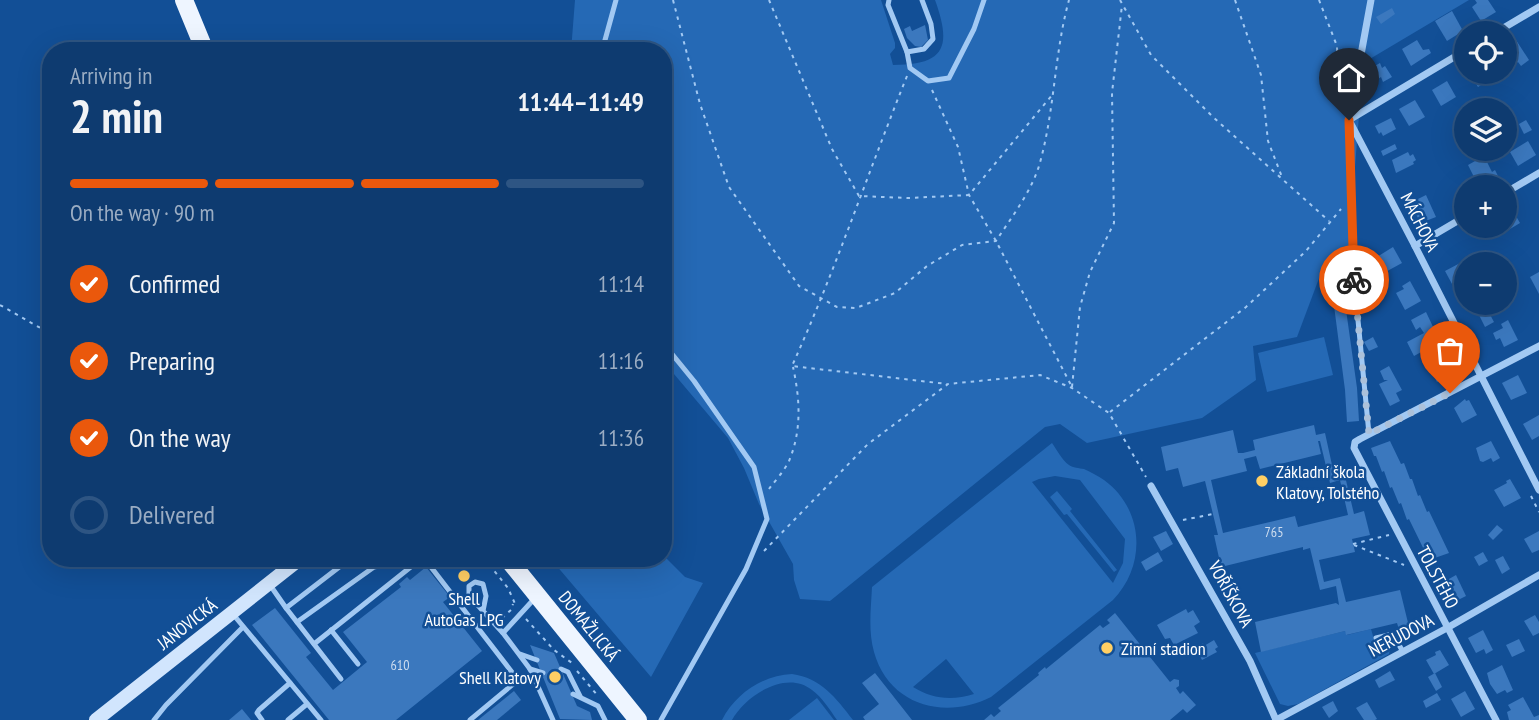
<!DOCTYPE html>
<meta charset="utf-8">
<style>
body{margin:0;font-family:"PT Sans Narrow",sans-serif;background:#1c4678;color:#f1f3f6;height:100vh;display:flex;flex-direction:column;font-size:26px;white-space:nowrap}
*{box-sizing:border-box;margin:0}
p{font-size:23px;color:#9badc3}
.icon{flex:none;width:38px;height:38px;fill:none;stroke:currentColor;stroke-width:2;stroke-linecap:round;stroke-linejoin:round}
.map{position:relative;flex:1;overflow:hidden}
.details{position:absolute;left:42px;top:42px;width:630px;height:525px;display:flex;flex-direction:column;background:#0e3b70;border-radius:28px;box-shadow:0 7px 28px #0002,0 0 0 2px #2e5583}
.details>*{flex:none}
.controls{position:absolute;left:1454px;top:21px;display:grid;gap:14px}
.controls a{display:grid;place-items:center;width:63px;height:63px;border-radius:50%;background:#0e3b70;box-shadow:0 7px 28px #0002,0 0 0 2px #2e5583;font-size:35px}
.pin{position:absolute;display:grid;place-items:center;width:60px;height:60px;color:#fff;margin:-72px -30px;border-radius:50% 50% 50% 0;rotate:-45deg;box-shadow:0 0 7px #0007}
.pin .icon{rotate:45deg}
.courier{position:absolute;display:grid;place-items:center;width:70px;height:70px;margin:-35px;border:5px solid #ea580c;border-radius:50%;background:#fff;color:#222;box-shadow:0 2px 9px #0007}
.overview em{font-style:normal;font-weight:700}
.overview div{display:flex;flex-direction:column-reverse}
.overview{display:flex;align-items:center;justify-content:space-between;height:119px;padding:0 28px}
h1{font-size:46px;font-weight:700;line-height:52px}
.bar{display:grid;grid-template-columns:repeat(4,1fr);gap:10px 7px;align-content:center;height:84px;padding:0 28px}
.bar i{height:9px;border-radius:5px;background:#2e5583}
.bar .selected{background:#ea580c}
.bar p{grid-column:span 4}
ol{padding:0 28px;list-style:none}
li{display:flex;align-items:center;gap:21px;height:77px}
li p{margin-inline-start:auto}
li .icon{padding:7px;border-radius:50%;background:#ea580c;color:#fff;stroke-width:4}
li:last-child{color:#9badc3}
li i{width:38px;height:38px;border:4px solid #2e5583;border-radius:50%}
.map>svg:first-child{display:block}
</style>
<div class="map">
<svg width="1539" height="720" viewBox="0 0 1539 720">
<rect width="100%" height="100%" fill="#124f96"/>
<g fill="#2569b5" fill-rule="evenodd">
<path d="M575,0H881L895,43V48L890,54L893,65C945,65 952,47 935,0H1469L1363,63L1348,258L1324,265L1297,337L1253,346L1256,380L1202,418L1087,443L1060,424L1045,427L830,601L800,599L794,580L793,564L759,504L744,468L728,438L663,361V51H571Z"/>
<path d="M1324,337L1333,375L1267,392L1258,353Z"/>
<path d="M1052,443C1057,450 1062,460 1069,465C1073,468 1079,468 1084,469C1091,472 1098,476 1104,480C1144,509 1147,565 1113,600L991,697C945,720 889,706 874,652C868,631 871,608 872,587ZM1055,476L1080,480L1125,539L1123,563L1113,583L1032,482L1039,479ZM946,659L947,660L974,694C952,701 932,699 913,687Z"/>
<path d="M1057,491L1072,509L1070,511L1117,570L1114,572L1067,514L1064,515L1050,497Z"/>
<path d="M663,555L685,577L703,583L651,677L550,558H663Z"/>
<path d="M1371,629L1375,643H1391L1389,654L1298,704L1288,706L1280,704L1255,653L1345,631L1347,635Z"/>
<path d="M792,674C821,678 836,698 853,720H837C830,710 822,697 812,690C786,669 745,696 732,720H722C735,694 763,675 792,674Z"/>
<path d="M817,698L834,720H789Z"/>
</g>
<g fill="#3b78be" fill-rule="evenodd">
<path d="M1475,0H1488L1496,12L1481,21L1472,7L1477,3Z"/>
<path d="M1392,8L1395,14L1381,24L1376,17Z"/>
<path d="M1452,11L1463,31L1447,41L1435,21Z"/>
<path d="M925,25L928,40L921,47L915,46L907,38L904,29L910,26L912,31Z"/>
<path d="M1417,40L1423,50L1429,49L1431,53L1411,66L1402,49Z"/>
<path d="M1516,40L1529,60L1521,66L1518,62L1511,67L1505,56V47Z"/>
<path d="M1380,63L1382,68L1385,66L1392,77L1383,82L1381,77L1378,79L1371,68Z"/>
<path d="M1469,72H1490L1493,77L1478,87Z"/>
<path d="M1447,81L1456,97L1441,106L1432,90Z"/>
<path d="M1415,100L1425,117L1409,126L1399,109Z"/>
<path d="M1391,118L1396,129L1383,136L1381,132L1379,134L1375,126Z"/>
<path d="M1526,120L1532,130L1524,134L1519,124Z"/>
<path d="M1528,141L1536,155L1518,166L1510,152Z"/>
<path d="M1395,144L1397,149L1383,156L1381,151Z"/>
<path d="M1408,152L1410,156L1413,154L1416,160L1413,162L1414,164L1396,173L1392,160Z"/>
<path d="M1484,156L1492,172L1495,170L1499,178L1478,185L1468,165Z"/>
<path d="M1426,195L1436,217L1423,222L1421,219L1419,220L1410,203Z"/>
<path d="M1509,204L1520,223L1505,232L1501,226H1505V206Z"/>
<path d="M1393,247L1402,263L1380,275L1372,260Z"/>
<path d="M1462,262L1466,268V277L1452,284L1445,271Z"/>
<path d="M1539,272V294L1530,277Z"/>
<path d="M1341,274L1357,388L1359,421L1347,422L1345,390L1330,275Z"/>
<path d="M1371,280L1375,287L1363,292L1360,286Z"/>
<path d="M1410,281L1421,301L1405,310L1396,293L1404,289L1402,286Z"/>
<path d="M1487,309L1494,322L1485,327L1478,313Z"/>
<path d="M1426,312L1435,331L1438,329L1446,343L1436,348L1434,345L1414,356L1407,342L1424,333L1420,327L1416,330L1411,320Z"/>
<path d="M1508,320L1518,340L1504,347L1500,338L1496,340L1493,333L1503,328L1501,324Z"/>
<path d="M1373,337L1378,347L1369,351L1364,342Z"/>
<path d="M1446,359L1448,362L1451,360L1454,365L1451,367L1453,373L1437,382L1430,368Z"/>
<path d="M1389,366L1402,390L1396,393L1400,401L1390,406L1379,384L1388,380H1384L1380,371Z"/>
<path d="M1518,375L1527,393L1511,400L1502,383Z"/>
<path d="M1465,399L1466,401L1469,400L1477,415L1462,423L1454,408Z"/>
<path d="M1539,415V436L1532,440L1523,424Z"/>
<path d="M1314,425L1316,435L1325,433L1334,474L1344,472L1354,514L1364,511L1370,535L1352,539L1355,552L1319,560L1324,582L1340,578L1346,602L1400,590L1410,631L1400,633L1397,623L1346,635L1345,631L1261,652L1255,622L1336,603L1339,605L1336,586L1320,590L1310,548L1303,550V547L1221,567L1214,535H1218L1205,481L1183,487L1178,468L1166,471L1161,447L1233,430L1238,453H1243L1255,450L1253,440ZM1318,441H1320L1330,483L1340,480L1348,515L1298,527L1295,516L1223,533L1211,480L1247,471L1244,459L1256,456L1260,469L1321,454Z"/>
<path d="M1390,441L1401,464L1404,463L1410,479H1412L1418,496L1420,495L1427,512L1429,511L1449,553L1429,560L1409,519L1407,520L1401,503L1399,504L1392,487L1390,488L1384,471L1382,472L1376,456H1374L1371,448Z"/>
<path d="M1491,441L1500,458L1493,462L1491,458L1483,462L1480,461L1476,448Z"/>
<path d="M1510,479L1521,498L1504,507L1494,490L1507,483L1506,481Z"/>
<path d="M1497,525L1503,530L1493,540L1488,535Z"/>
<path d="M1166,531L1173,544L1161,551L1153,537Z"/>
<path d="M1539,531V550L1532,553L1524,539Z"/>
<path d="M1158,552L1163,561L1146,571L1141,562Z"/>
<path d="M1483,552L1488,561L1479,566L1474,557Z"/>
<path d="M1503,556L1510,569L1502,574L1495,560Z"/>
<path d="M426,567L450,597L443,602L482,651L396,720H329L252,625L275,608L311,653L306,657L333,690L367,662L343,632L401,587L399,584L407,577L410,580Z"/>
<path d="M1456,575L1466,596L1450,604L1440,584Z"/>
<path d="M1186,609L1188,613L1193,610L1200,622L1194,626L1198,633L1174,645L1170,638L1165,639L1157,625Z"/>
<path d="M1115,613L1170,682L1174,679L1179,680V686L1176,688L1180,694L1183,691L1196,705L1187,713L1183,709L1170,720H984L991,714L994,717L1001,711L998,708L1039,675L1038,673L1045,667L1046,669L1100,625L1103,628L1110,623L1107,620Z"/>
<path d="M1535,615L1539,622V633L1533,636L1524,621Z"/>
<path d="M1483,630L1493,650L1486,654L1484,649L1476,653L1468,638Z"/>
<path d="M1519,639L1525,651L1512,657L1506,645Z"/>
<path d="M1214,640L1218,647L1215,649L1217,652L1202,660L1197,650L1203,643L1204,646Z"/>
<path d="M530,645L554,653L577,706L590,712L592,720L560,719Z"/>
<path d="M1440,650L1449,665L1434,674L1426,660L1436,655L1435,652Z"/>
<path d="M1502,665L1513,690L1507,693L1505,690L1497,694L1490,684L1487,673Z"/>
<path d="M1390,671L1395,680L1379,688L1375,680Z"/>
<path d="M875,673L912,720H865L863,717L879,704L862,683Z"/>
<path d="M1435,673L1442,687L1436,691L1428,677Z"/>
<path d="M514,691L521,700L497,720H478Z"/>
<path d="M1465,691L1475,709L1461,717L1451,699Z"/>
<path d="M1437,693L1441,700L1426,708L1423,701Z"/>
<path d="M1523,697L1534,717L1539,715V720H1509L1507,712L1511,710L1508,705Z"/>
<path d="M1333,701L1338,711L1329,718L1322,707Z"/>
<path d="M1367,702L1377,719L1375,720H1364L1356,708Z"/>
<path d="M242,709L251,720H229Z"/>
</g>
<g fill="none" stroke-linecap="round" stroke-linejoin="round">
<g stroke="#a2c9f3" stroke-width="2" stroke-dasharray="3.5 5" stroke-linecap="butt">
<path d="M673,0L700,104L729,187L799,286L837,307L856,308L895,293L927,266L962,245L996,241C1011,218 1031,192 1039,166C1055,111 1054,54 1069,0"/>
<path d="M769,0L832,149L859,196L908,198L969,195L1053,94"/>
<path d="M1120,0L1151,55L1213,117L1329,221"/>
<path d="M1235,0L1261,75L1268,141L1282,177"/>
<path d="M1319,0L1337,46L1338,103L1340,107"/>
<path d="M907,76C868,173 835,271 792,366L947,384"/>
<path d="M932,90L958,147L969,195L996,241L1072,387"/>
<path d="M0,305L51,334"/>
<path d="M1072,387L1080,307L1090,272L1114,223L1112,93L1122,5"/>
<path d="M1110,412L1246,307L1306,251L1341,209"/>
<path d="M769,489C775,481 784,471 789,461C802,430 800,399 793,367"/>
<path d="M1531,496L1539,512"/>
<path d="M1183,520L1213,514"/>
<path d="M1353,544L1389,535"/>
<path d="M1354,545L1404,565"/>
<path d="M764,551L868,444L948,384L1040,375L1072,388L1109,413L1146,477"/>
<path d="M484,558L508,588L516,606"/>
<path d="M502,618L511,610L513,604"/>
<path d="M526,619L554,650L572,663"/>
<path d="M577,671L598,696"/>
</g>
<g stroke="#a2c9f3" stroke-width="5">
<path d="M889,0L888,5L907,52L910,68L928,81L949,78L974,29L984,0"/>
<path d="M602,51L616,0"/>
<path d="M907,52L924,49L933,39L931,24L922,0"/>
<path d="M1349,123L1352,258L1369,434"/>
<path d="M424,558L518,680L470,720"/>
<path d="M270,585L286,608L351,558"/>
<path d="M286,608L341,679"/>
<path d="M483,611L469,595V586L475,582L483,584L486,596L483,611L503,633L530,669L553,720"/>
<path d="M232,613L321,720"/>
<path d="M297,622L374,567L418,558"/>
<path d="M331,630L358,664"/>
<path d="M503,633L535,598"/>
<path d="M1376,638L1393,634L1403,652"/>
<path d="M314,644L422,558"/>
<path d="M520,654L537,660"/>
<path d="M530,669L543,673"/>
<path d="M561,669L568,672L580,696"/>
<path d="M573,694L598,706L605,720"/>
<path d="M154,720L166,705L243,627"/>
<path d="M262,720L257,713L259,710L290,683"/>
<path d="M288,720L307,704"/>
<path d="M661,720L746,569L767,519L754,467L694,381L663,343"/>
</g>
<g stroke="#a2c9f3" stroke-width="7">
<path d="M1495,33L1539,7"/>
<path d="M1349,120L1415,246L1539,490"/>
<path d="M1349,120L1466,50"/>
<path d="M1349,120L1371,0"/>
<path d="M1505,193L1539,173"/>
<path d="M1415,246L1466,216"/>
<path d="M1151,486L1250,661L1276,720"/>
<path d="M1276,720L1447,628L1539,575"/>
<path d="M1496,720L1354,448L1355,442L1360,439L1539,346"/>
</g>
<path stroke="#d1e5fd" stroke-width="14" d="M96,720L301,558"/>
<g stroke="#eef5ff" stroke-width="18">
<path d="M184,0L205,51"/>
<path d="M507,558L638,720"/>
</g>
</g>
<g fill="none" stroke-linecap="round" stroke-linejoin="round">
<path stroke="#acc1da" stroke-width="7" stroke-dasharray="0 12.6" d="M1354,280L1369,434L1450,393"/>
<path stroke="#ea580c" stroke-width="9" d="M1349,120L1354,280"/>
</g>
<g fill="#ffcf64" stroke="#124f96" stroke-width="2.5">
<circle cx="1262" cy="481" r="7"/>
<circle cx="464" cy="576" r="7"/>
<circle cx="1107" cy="648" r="7"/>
<circle cx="555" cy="677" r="7"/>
</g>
<g text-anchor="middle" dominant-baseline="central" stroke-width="5" stroke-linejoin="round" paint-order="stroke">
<g font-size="14" fill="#ceddef">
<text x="1274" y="532">765</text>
<text x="400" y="665">610</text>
</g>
<g font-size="18" fill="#fff" stroke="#124f96">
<text transform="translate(1420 222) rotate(63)">MÁCHOVA</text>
<text transform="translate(1438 577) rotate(62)">TOLSTÉHO</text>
<text transform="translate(1231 594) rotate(61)">VOŘÍŠKOVA</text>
<text transform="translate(187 624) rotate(-38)">JANOVICKÁ</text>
<text transform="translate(589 626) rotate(51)">DOMAŽLICKÁ</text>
<text transform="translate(1401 635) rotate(-28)">NERUDOVA</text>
</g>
<g font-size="18" fill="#fff" stroke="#124f96" text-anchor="start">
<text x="1276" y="471">Základní škola<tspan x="1276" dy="21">Klatovy, Tolstého</tspan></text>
<text x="464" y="598" text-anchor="middle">Shell<tspan x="464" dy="21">AutoGas LPG</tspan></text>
<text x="1121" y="648">Zimní stadion</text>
<text x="541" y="677" text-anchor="end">Shell Klatovy</text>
</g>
</g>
</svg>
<div class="controls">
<a><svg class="icon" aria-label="locate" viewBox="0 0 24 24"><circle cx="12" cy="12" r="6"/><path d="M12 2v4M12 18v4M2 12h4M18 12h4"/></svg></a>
<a><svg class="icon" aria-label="layers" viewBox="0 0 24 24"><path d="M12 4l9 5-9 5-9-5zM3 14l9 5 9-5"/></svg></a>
<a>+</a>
<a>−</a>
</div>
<div class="pin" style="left:1450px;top:393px;background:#ea580c"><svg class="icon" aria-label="bag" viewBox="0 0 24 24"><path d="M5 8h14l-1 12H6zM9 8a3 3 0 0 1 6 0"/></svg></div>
<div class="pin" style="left:1349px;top:120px;background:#1f2937"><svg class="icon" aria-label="home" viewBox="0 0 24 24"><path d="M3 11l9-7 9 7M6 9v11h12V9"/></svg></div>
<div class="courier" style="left:1354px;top:280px"><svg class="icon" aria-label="bike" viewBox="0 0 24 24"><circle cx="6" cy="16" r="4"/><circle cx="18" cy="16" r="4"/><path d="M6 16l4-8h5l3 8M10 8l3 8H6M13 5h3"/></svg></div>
<section class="details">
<div class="overview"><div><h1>2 min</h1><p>Arriving in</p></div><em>11:44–11:49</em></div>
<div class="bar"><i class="selected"></i><i class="selected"></i><i class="selected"></i><i></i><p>On the way · 90 m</p></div>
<ol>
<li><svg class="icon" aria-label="check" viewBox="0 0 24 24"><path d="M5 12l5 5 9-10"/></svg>Confirmed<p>11:14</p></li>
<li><svg class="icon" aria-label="check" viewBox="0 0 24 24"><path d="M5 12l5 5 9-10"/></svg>Preparing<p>11:16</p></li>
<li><svg class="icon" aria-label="check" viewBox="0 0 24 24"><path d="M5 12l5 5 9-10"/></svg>On the way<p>11:36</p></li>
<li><i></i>Delivered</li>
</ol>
</section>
</div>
